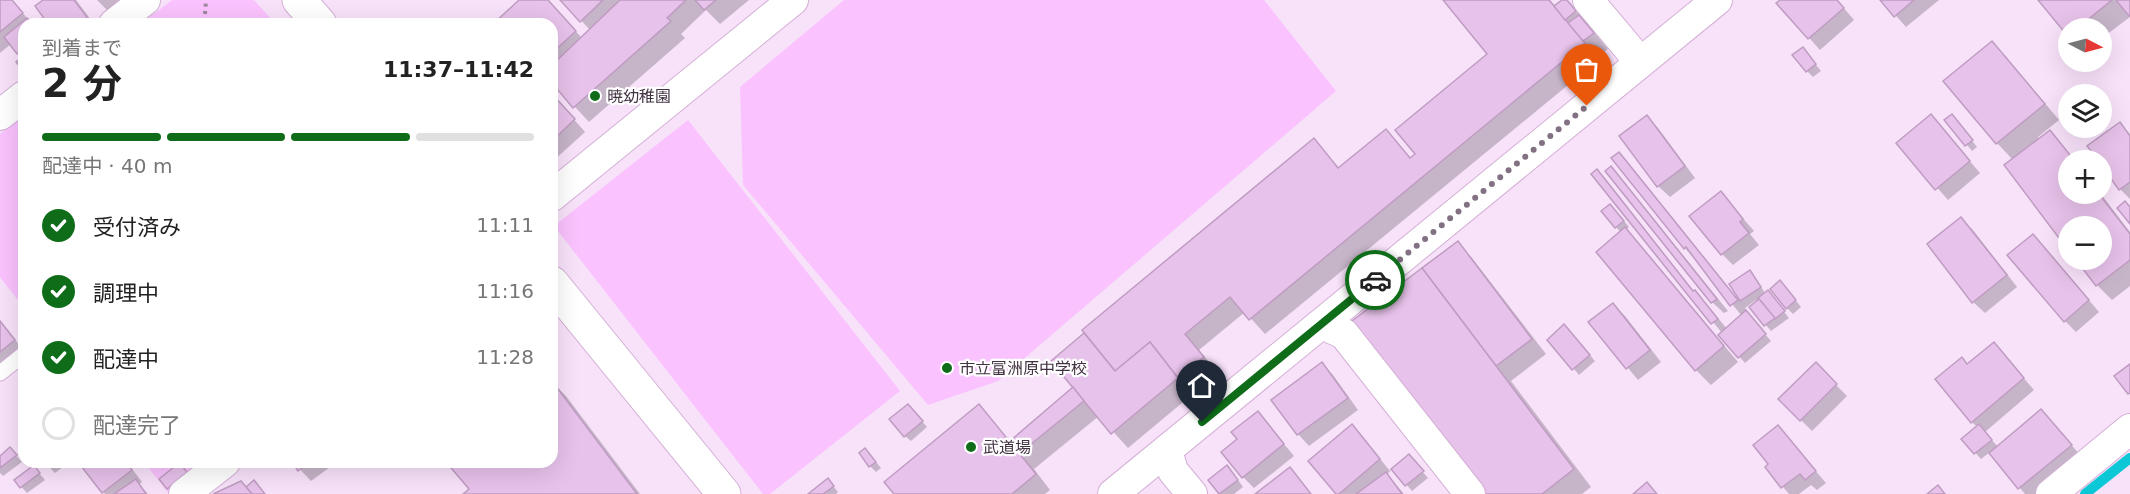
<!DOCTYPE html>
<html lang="ja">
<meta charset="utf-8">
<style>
body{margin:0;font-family:"DejaVu Sans","Noto Sans JP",sans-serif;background:#f2f2f2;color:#222;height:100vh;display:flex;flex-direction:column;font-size:22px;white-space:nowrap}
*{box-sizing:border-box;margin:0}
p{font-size:20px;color:#767676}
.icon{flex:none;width:33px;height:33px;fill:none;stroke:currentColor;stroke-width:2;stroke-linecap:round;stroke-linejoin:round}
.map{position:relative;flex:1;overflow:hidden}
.drawer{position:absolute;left:18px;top:18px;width:540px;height:450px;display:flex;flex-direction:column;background:#fff;border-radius:18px;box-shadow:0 6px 24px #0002}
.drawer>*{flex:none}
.needle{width:39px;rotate:96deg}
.controls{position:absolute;left:2058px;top:18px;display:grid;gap:12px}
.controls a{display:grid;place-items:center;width:54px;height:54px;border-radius:50%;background:#fff;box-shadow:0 6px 24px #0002;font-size:30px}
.pin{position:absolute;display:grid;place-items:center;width:51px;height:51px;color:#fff;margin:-62px -26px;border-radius:50% 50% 50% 0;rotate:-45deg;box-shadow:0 0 6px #0007}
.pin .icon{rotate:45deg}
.courier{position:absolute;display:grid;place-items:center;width:60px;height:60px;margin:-30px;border:4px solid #0f6d19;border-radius:50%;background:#fff;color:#222;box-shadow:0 2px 8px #0007}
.head em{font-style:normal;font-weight:700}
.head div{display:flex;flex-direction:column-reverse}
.head{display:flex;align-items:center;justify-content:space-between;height:102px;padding:0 24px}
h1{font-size:39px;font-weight:700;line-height:45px}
.bar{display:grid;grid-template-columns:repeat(4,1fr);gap:9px 6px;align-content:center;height:72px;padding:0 24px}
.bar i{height:8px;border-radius:4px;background:#e0e0e0}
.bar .selected{background:#0f6d19}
.bar p{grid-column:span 4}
ol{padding:0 24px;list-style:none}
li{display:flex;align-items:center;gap:18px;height:66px}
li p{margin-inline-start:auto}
li .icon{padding:6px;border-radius:50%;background:#0f6d19;color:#fff;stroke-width:4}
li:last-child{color:#767676}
li i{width:33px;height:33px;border:3px solid #e0e0e0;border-radius:50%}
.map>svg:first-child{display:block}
</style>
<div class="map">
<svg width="2130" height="494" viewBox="0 0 2130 494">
<rect width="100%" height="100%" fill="#f8e2fa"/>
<g fill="#fac2fe">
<path d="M172,0H254L276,24H141Z"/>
<path d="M844,0H1264L1336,91L998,381L928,405L743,185L740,87Z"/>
<path d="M24,115V308L0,277V134Z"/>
<path d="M688,120L900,391L770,494H763L554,226Z"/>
<path d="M144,462H207L169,494Z"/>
</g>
<g fill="#0003">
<path d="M0,0H12L32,24H24V69L23,59L11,44L0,53Z"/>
<path d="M45,0H76L94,24H50Z"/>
<path d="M97,0H131L113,16Z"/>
<path d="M521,0H547L582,38L590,30L562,0H749L720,24L706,10L681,34L685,38L589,122L552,82V24H495Z"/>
<path d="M1445,0H1550L1556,7L1565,0L1580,15L1608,49L1597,57L1599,59L1594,64L1600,71L1585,82L1579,76L1265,334L1245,312L1199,350L1218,373L1128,448L1099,416L1034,469L1050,490L1045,494H896L979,406L1011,442L1075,387L1053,361L1314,140L1340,169L1386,131L1411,158L1417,154L1489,54Z"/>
<path d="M1782,0H1837L1854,20L1820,50L1778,3Z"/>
<path d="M1882,0H1939L1906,27Z"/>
<path d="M2040,0H2130V17L2102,38V28H2068V34Z"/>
<path d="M1992,43L2007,58L2059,120L2038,137L2039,139L2050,132L2075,160H2068V194H2101L2130,232V286L2112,300L2097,285L2078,260H2102V226H2068V247L2006,166L2013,160L1997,143Z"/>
<path d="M1808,55L1821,71L1813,77L1807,71Z"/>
<path d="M552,94L585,132L552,162Z"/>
<path d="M1931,116L1980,173L1948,200L1898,143Z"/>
<path d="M1647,117L1658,128L1695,178L1670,197L1658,186Z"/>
<path d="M1947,120L1957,122L1977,147L1972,151Z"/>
<path d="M2120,124L2130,134V199L2120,189L2102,163V160H2099L2089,146Z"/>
<path d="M1618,154L1630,165L1737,298L1750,272L1766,294L1773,298L1789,318L1771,331L1751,308L1757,302L1756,300L1745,308L1748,312L1747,313L1771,341L1745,363L1720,335L1722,333L1593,174L1597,171L1608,182L1694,292L1706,303L1727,329L1742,316L1685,248Z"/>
<path d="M1611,168L1622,180L1728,311L1724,313L1712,302Z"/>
<path d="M1721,193L1754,231L1750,234L1759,245L1733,265L1722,254Z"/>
<path d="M1603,211H1616L1629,227L1626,230L1640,245L1738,362L1711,385L1696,370L1621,233Z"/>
<path d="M1961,219L1973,230L2017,287L1985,313L1973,302Z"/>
<path d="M1457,243L1472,258L1546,354L1511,381L1591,487L1582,494H1478Z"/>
<path d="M2044,247L2099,312L2076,332L2065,321Z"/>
<path d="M1786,288L1801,307L1793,314L1787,308Z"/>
<path d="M1613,305L1625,316L1661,362L1638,380L1590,322Z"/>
<path d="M0,320L24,351L0,372Z"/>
<path d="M1570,332L1595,361L1579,375L1549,340Z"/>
<path d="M1994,344L2034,390L1985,432L1998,447L2041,411L2082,457L2037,494H2025L1990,452L1981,459L1963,439L1977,427L1972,422L1968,365Z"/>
<path d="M1322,364L1333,375L1358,410L1309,446L1298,434L1273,400Z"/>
<path d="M1816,365L1847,396L1812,431L1780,399Z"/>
<path d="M552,382L566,396L640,494H465L471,489L448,462H552Z"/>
<path d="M914,412L927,427L911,441L905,436Z"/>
<path d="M1258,413L1294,456L1254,488L1243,477L1240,440Z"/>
<path d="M1778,427L1826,483L1817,490L1811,485L1799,494H1789L1767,468L1771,464Z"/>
<path d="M1363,438L1390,471L1409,456L1428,478L1412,491L1393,469L1387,474L1404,494H1338Z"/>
<path d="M16,455L22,462L3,476L0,473V458Z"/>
<path d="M871,456L881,468L876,472L870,466Z"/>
<path d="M44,462H70L55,473Z"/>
<path d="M80,462H127L142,482L139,484L148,494H105Z"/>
<path d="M293,462H337L311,481Z"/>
<path d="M39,473L45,480L27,493L16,481Z"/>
<path d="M1233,473L1243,487L1234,494H1221L1210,480Z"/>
<path d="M833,486L838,492L836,494H810Z"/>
</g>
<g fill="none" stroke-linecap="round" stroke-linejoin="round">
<path stroke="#0cc8d6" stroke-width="10" d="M2085,494L2130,458"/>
</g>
<g fill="#e7c2ea" stroke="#bf9cc2" stroke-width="1.5">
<path d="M0,0H12L23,13L0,32Z"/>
<path d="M43,0H74L87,17L79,24H48L35,6Z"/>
<path d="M519,0H548L576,31L552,53V24H493Z"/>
<path d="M560,0H603L580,22Z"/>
<path d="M620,0H686L667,18L671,21L573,108L552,83V65Z"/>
<path d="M695,0H716L704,10Z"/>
<path d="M1443,0H1549L1585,43L1249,320L1230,297L1185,334L1204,357L1178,378L1150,342L1115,371L1082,330L1314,138L1338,168L1386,129L1410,158L1415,154L1395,130L1487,54Z"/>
<path d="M1562,0H1567L1576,11L1565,20L1554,6Z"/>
<path d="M1780,0H1837L1844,8L1808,39L1776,3Z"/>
<path d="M1880,0H1914L1894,17Z"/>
<path d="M2038,0H2112L2086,21L2085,19L2073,28H2068L2066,34Z"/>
<path d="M2116,0H2130V15L2129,16Z"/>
<path d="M1579,15L1594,33L1583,41L1568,23Z"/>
<path d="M27,18L32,24H24V48L17,54L4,37Z"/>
<path d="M1992,41L2045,104L1996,144L1943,81Z"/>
<path d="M1803,47L1816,64L1806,72L1792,55Z"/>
<path d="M1580,48L1586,55L1569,68L1563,62Z"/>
<path d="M24,56V72L16,62Z"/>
<path d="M552,94L575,119L552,141Z"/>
<path d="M1931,114L1970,161L1935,190L1896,143Z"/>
<path d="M1952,114L1973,140L1965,146L1944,120Z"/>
<path d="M1647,115L1685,166L1657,187L1619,136Z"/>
<path d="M2120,122L2130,136V182L2119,190L2102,166V160H2098L2087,146Z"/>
<path d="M2050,130L2074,160H2068V194H2099L2130,234V260L2096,286L2076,260H2102V226H2068V250L2004,165Z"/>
<path d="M1619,152L1738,300L1730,306L1686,247L1684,249L1611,158Z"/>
<path d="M1611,166L1717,299L1711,303L1605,171Z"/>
<path d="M1597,169L1693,291L1695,290L1718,319L1711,324L1591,174Z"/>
<path d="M1721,191L1743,219L1740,222L1749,233L1721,255L1689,216Z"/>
<path d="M2125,201L2130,207V224L2117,208Z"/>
<path d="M1610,204L1624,221L1615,228L1601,211Z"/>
<path d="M1961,217L2007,275L1972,303L1927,244Z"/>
<path d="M1625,227L1724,346L1695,371L1596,252Z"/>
<path d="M2033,234L2089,300L2064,322L2007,255Z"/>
<path d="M1458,241L1532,339L1496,366L1422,268Z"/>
<path d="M1422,268L1574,469L1542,494H1476L1348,324Z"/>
<path d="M1750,270L1761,287L1740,301L1729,284Z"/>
<path d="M1780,280L1796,300L1786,309L1770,289Z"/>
<path d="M1768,290L1785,311L1775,319L1758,298Z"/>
<path d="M1759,299L1775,318L1764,326L1749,307Z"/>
<path d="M1613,303L1650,350L1626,369L1588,322Z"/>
<path d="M1746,310L1766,334L1738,358L1718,335Z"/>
<path d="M0,321L15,340L0,352Z"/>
<path d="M1564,324L1590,355L1572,370L1547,340Z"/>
<path d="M1084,333L1115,371L1150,342L1178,378L1111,434L1051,361Z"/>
<path d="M1994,342L2024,378L1971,423L1935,379L1962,357L1967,364Z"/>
<path d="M1322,362L1348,398L1297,435L1271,400Z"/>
<path d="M1816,362L1837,384L1800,421L1778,399Z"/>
<path d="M2130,364V393L2128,394L2114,376Z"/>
<path d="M552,381L637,494H463L469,489L446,462H552Z"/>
<path d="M1073,387L1084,401L1020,453L1010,441Z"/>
<path d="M908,404L923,421L904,437L889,419Z"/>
<path d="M979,404L1036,474L1012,494H894L884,482Z"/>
<path d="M2041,409L2072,445L2018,489L1989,453Z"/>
<path d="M1258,411L1284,444L1242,478L1221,452L1237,439L1231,432Z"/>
<path d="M1352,424L1380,459L1339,494H1336L1308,461Z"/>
<path d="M1979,424L1992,440L1974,454L1961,439Z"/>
<path d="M1778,425L1816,471L1805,480L1800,474L1781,488L1765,467L1768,464L1753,445Z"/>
<path d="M10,447L17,455L0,468V456Z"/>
<path d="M865,448L876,462L869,467L859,453Z"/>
<path d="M1409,454L1424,471L1405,486L1391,469Z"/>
<path d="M78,462H126L132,470L102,493Z"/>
<path d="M292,462H310L298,471Z"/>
<path d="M179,463L187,472L167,489L159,479Z"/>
<path d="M34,465L40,473L20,488L14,480Z"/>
<path d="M1227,465L1238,480L1219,494L1208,480Z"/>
<path d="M1290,467L1311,494H1255Z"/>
<path d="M1386,472L1402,494H1356Z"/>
<path d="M828,478L834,486L823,494H808Z"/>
<path d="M136,479L146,494H114Z"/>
<path d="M254,480L265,494H252L246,487Z"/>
<path d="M241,481L252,494H213Z"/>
<path d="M1647,482L1657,494H1633Z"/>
<path d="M1938,485L1945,494H1927Z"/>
</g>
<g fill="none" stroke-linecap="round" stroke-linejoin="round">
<g stroke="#d4afd6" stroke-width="17">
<path id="service" d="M0,373L24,354"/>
</g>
<g stroke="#d4afd6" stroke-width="32">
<g id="minor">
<path d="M1588,0L1640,62"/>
<path d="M114,24L145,0"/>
<path d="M0,115L24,96"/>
<path d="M552,196L793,0"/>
<path d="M1322,324L1344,334L1470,494"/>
<path d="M1167,450L1173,471L1192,494"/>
<path d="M184,494L225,462"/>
<path d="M1113,494L1717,0"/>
<path d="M2051,494L2130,429"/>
</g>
</g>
<g stroke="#d4afd6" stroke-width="35">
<g id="tertiary">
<path d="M299,0L320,24"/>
<path d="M552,283L724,494"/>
</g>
</g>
<path stroke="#9b889c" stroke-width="4" stroke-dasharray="3 4.5" stroke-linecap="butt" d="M205,14L206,0"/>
<use href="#service" stroke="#fff" stroke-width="15"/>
<use href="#minor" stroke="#fff" stroke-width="30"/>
<use href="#tertiary" stroke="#fff" stroke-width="33"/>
</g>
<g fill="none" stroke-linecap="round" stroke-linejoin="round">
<path stroke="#827083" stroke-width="6" stroke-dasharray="0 10.8" d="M1375,280L1587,106"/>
<path stroke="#0f6d19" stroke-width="8" d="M1202,422L1375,280"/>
</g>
<g fill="#0f6d19" stroke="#fff" stroke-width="2">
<circle cx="595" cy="96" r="6"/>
<circle cx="947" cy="368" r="6"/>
<circle cx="971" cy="447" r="6"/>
</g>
<g text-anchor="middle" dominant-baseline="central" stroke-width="4.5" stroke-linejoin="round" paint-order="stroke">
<g font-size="16" fill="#423343" stroke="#fff" text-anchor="start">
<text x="607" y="96">暁幼稚園</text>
<text x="959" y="368">市立富洲原中学校</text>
<text x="983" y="447">武道場</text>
</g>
</g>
</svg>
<div class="controls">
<a><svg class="needle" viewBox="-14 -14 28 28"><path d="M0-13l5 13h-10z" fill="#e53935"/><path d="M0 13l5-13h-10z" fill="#767676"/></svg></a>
<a><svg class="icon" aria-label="layers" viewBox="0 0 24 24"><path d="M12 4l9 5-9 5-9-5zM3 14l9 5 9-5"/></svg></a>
<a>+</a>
<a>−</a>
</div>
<div class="pin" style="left:1587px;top:106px;background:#ea580c"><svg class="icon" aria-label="bag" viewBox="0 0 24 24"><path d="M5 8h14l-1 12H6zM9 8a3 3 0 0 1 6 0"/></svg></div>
<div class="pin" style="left:1202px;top:422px;background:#1f2937"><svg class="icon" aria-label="home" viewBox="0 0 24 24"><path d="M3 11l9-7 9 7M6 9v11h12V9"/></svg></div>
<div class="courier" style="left:1375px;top:280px"><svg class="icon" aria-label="car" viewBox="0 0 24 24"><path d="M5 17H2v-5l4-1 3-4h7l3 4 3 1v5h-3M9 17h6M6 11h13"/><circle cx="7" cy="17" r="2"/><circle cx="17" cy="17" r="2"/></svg></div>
<section class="drawer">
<div class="head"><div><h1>2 分</h1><p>到着まで</p></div><em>11:37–11:42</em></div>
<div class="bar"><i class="selected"></i><i class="selected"></i><i class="selected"></i><i></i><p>配達中 · 40 m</p></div>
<ol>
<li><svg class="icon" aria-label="check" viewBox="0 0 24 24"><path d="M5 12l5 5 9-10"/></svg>受付済み<p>11:11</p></li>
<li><svg class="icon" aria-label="check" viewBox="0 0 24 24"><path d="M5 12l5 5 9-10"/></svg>調理中<p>11:16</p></li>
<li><svg class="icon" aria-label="check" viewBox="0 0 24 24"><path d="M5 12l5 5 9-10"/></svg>配達中<p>11:28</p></li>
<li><i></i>配達完了</li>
</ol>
</section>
</div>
